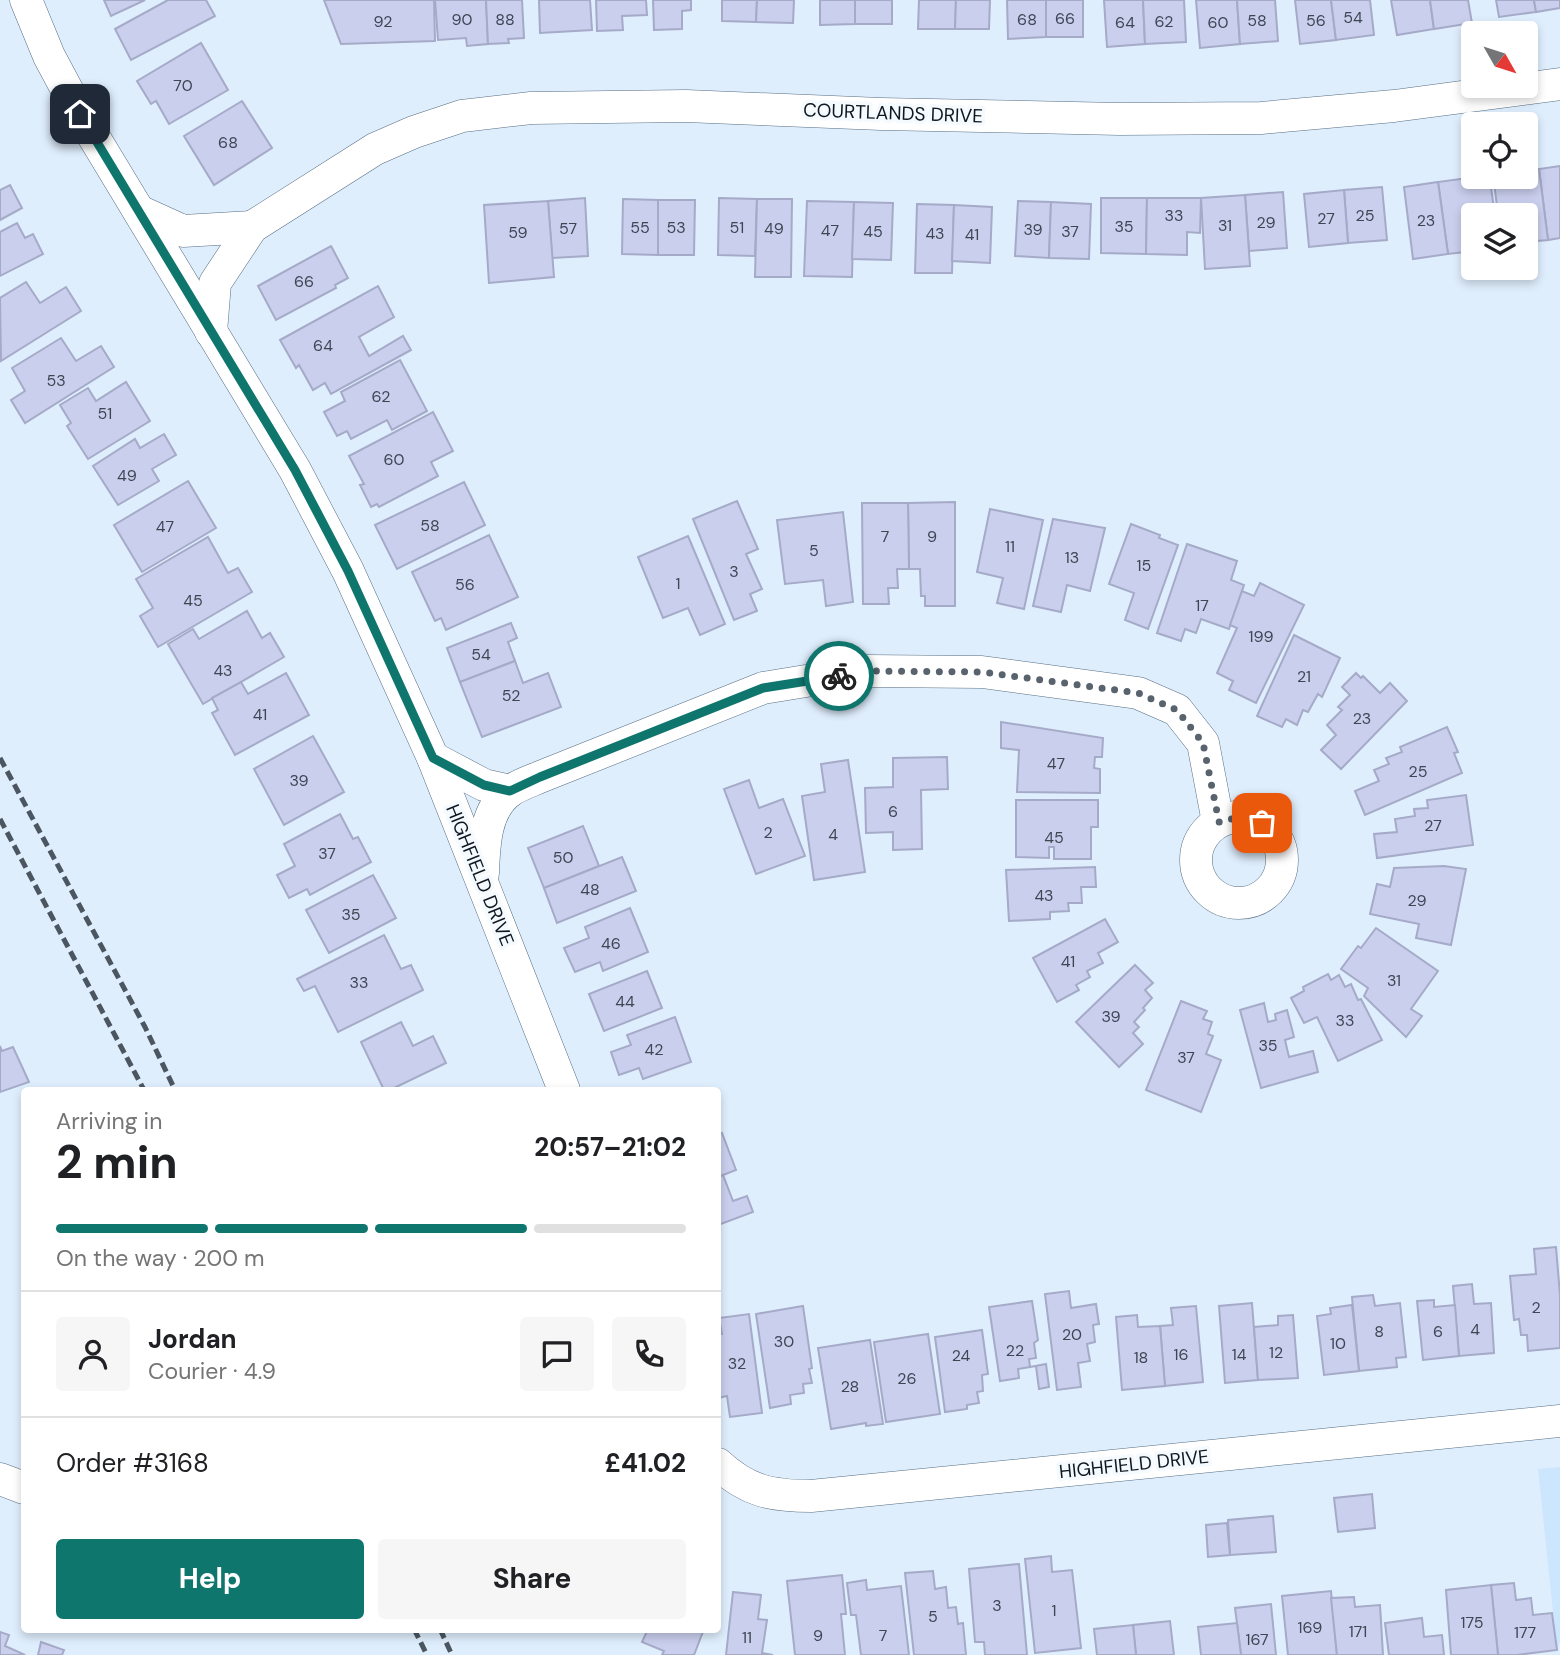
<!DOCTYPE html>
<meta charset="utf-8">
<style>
body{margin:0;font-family:"DM Sans",sans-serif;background:#f6f6f6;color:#202124;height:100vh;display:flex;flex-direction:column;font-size:26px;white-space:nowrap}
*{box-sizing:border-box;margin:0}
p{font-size:23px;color:#757577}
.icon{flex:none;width:38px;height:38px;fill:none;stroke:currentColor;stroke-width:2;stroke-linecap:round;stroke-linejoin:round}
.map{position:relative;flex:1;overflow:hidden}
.panel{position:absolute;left:21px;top:1087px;width:700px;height:546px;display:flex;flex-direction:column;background:#fff;border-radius:7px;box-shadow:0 4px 10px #0003}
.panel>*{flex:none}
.needle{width:46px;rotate:129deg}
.controls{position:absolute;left:1461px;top:21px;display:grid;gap:14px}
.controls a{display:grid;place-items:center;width:77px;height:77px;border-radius:7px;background:#fff;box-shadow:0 4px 10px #0003;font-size:35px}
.pin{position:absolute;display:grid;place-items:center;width:60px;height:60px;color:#fff;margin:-30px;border-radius:14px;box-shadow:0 4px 10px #0006}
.courier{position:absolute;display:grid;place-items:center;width:70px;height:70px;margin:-35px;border:5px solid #0f766e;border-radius:50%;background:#fff;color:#222;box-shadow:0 2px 9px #0007}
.overview em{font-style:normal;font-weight:700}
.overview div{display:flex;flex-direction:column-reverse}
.overview{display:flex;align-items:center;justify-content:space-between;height:119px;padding:0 35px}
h1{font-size:46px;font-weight:700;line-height:52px}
.bar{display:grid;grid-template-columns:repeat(4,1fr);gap:10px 7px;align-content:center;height:84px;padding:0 35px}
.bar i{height:9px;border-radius:5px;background:#e0e0e0}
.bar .active{background:#0f766e}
.bar p{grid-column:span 4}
.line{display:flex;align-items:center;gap:18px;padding:0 35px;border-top:2px solid #e0e0e0}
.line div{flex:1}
.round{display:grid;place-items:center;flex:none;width:74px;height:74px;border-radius:7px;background:#f6f6f6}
.cta{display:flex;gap:14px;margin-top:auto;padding:14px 35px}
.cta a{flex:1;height:80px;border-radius:7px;background:#0f766e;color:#fff;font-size:28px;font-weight:700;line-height:80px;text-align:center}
.cta a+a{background:#f6f6f6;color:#202124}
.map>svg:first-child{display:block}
</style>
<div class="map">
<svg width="1560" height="1655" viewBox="0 0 1560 1655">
<rect width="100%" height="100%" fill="#dfeefd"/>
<path fill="#cce6fd" d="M1560,1467V1641L1557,1650L1538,1469Z"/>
<g fill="#cacfee" stroke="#a4aac7" stroke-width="2">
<path d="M104,0H145L111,16Z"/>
<path d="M168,0H206L215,16L131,60L115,29Z"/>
<path d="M324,0H434L435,41L341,44Z"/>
<path d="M435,0H486L488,44L467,46L466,38L438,40Z"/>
<path d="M486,0H522L524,38L508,39L509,43L488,44Z"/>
<path d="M539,0H590L592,30L540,33Z"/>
<path d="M596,0H646L647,15L622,16L623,30L597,31Z"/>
<path d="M653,0H691V10L682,11V29L654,30Z"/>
<path d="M722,0H757L756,22L722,21Z"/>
<path d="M757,0H794L793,23L756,22Z"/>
<path d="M820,0H855V24L820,25Z"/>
<rect x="855" y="0" width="37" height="24"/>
<path d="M919,0H956L955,29H918Z"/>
<path d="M956,0H990L989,29H955Z"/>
<path d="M1007,0H1046V37L1008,39Z"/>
<rect x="1046" y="0" width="37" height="37"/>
<path d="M1104,0H1143L1145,44L1107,47Z"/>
<path d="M1143,0H1184L1186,42L1145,44Z"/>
<path d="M1196,0H1237L1240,44L1200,48Z"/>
<path d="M1237,0H1275L1278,41L1240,44Z"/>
<path d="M1295,0H1331L1336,40L1300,44Z"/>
<path d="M1331,0H1370L1374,35L1336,40Z"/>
<path d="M1391,0H1430L1434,29L1397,35Z"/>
<path d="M1430,0H1468L1472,23L1434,29Z"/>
<path d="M1496,0H1534L1536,12L1499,17Z"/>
<path d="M1534,0H1560V8L1536,12Z"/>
<path d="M201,43L228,90L169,124L156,101L151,104L137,81Z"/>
<path d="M242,101L272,148L214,185L184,136Z"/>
<path d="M1560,166V238L1548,240L1539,169Z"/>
<path d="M1539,169L1548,240L1526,242V215H1498L1494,182L1502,181V177H1526V170Z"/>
<path d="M1475,177H1478L1479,183L1490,181L1495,215H1474V251L1448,254L1438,182Z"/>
<path d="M1438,182L1448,254L1413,259L1404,187Z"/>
<path d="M10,185L22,208L0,220V190Z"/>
<path d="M1382,187L1387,240L1348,243L1344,190Z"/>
<path d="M1344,190L1348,243L1309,247L1304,194Z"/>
<path d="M1283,192L1287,248L1249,251L1245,195Z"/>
<path d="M1245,195L1250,266L1205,269L1201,198Z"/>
<path d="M585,198L588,256L552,258L548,201Z"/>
<path d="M719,198L757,199L755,256L718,255Z"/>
<path d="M1101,198H1147L1146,254L1101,253Z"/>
<path d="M1147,198H1201L1200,233L1187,232V255L1146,254Z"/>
<path d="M623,199L658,200V255L622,254Z"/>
<path d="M757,199H792L791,277H755Z"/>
<path d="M658,200H695L694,255H658Z"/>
<path d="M548,201L554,277L489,283L484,205Z"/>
<path d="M807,201L854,202L852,277L804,276Z"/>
<path d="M1018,201L1051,202L1049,258L1015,256Z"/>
<path d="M854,202L893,203L891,260L852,259Z"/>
<path d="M1051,202L1091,204L1089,259L1049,258Z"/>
<path d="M917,204L954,205L952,273H915Z"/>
<path d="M954,205L992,207L990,263L952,261Z"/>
<path d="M17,223L25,238L33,234L43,254L0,276V232Z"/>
<path d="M331,246L348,278L335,285L336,288L276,320L258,286Z"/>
<path d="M26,282L40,303L66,287L81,311L1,361L0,298Z"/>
<path d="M378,286L394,317L359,337L369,356L403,336L411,350L331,394L325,383L313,390L299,365L296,368L280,340Z"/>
<path d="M61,338L76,361L101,346L114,367L25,423L11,400L25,391L12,368Z"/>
<path d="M400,360L427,411L392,430L387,420L351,439L347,431L337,436L324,412L345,401L341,392Z"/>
<path d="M126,382L150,421L88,459L67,426L71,423L60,405L88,388L96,401Z"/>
<path d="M433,412L453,451L431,462L438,476L379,507L377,504L371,507L360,485L364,484L349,456Z"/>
<path d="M164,434L176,455L152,469L159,481L118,505L93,466L135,439L140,448Z"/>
<path d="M188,481L216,528L142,572L114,525Z"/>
<path d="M464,482L485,525L397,569L375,525Z"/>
<path d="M737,501L758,549L746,554L762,589L750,594L757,611L734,620L693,519Z"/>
<path d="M955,502V606H925V596H921L920,569H909L908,503Z"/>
<path d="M862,503H908L909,569H897L898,588H888L889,604H863Z"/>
<path d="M990,509L1043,520L1024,609L997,603L1003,578L977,572Z"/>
<path d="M843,512L853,602L826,606L823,580L785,584L777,520Z"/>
<path d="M1053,519L1105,528L1090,591L1067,585L1061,612L1033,606Z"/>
<path d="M1131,524L1160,535L1159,538L1178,545L1148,629L1125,620L1134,593L1109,584Z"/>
<path d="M489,535L518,597L446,630L441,618L435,621L412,572Z"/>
<path d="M688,536L725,624L700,635L688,608L663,618L638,557Z"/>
<path d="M208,537L228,573L238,568L252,592L158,647L140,616L153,608L136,579Z"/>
<path d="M1187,544L1237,561L1231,580L1244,585L1229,629L1201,619L1196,633L1185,629L1181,641L1157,633Z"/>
<path d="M1260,583L1304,605L1256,703L1229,690L1233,681L1217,673L1237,628L1230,625L1242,591L1254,596Z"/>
<path d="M247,611L262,638L270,633L284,657L203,704L168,644L193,629L199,639Z"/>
<path d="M511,623L517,638L508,642L515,661L460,682L447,648Z"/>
<path d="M1294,635L1340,658L1322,697L1318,694L1308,712L1303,710L1297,725L1286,719L1282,727L1257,716Z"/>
<path d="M515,661L523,683L548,673L561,707L482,737L460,682Z"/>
<path d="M286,673L309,715L235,755L212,713L218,710L212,698L241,682L248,694Z"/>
<path d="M1356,673L1361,678L1363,676L1380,693L1390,683L1407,701L1341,769L1321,750L1336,735L1327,725L1342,710L1338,707L1350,695L1342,687Z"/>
<path d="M1001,722L1103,738L1102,757H1095L1094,768L1100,769V793L1017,792L1019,750L1001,748Z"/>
<path d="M1447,727L1458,752L1454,753L1462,773L1365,815L1355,791L1379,781L1374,770L1389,764L1386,758L1402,752L1400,747Z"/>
<path d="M313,736L344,792L284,825L254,769Z"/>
<path d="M947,757L948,789L921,790L922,849L893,850V832L866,833L865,788L893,787V758Z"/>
<path d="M848,760L865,872L814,880L802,796L825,792L821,764Z"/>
<path d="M749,780L759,808L783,799L805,856L756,874L724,789Z"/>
<path d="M1466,795L1473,845L1377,858L1374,834L1397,832L1395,819L1415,816L1414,809L1428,808L1427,800Z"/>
<path d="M1016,800H1098V827H1091V859H1054V847H1049V858L1016,857Z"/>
<path d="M340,814L353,839L358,837L371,862L310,895L307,889L289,898L277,875L295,866L284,844Z"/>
<path d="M583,826L599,866L544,888L528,848Z"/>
<path d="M622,857L636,891L557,923L544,888Z"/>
<path d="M1444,866L1466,869L1451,945L1416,938L1419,924L1370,914L1377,884L1390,887L1394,868Z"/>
<path d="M1095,867L1096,887H1081L1082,903H1068L1069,911L1050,912V919L1009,921L1006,870Z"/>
<path d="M373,875L396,918L329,953L306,910Z"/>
<path d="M630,908L648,952L603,971L600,962L575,972L564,948L589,938L585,927Z"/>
<path d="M1105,919L1118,942L1098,953L1103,963L1087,971L1090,977L1076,985L1079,990L1057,1002L1033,958Z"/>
<path d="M1376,928L1438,971L1411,1009L1422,1016L1406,1037L1364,996L1368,988L1341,969L1358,946L1361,948Z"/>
<path d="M384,935L401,969L411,965L423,990L338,1032L315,986L304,991L297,979Z"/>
<path d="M1135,965L1153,983L1145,990L1152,998L1143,1008L1145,1010L1134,1022L1139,1027L1133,1033L1143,1044L1119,1067L1076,1022Z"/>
<path d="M647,971L662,1008L604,1031L589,994Z"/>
<path d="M1328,974L1331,980L1339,975L1345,987L1351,984L1358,1000L1361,999L1382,1040L1338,1061L1317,1017L1304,1023L1291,998L1304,991L1303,987Z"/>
<path d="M1181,1001L1207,1011L1203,1019L1212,1022L1208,1034L1213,1036L1206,1054L1221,1060L1201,1112L1146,1090Z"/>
<path d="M1264,1003L1268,1022L1276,1020L1275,1014L1287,1010L1294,1037L1285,1040L1289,1057L1313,1051L1318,1072L1261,1088L1240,1010Z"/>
<path d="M675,1017L691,1062L643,1079L639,1068L619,1075L611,1052L631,1045L627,1035Z"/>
<path d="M401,1022L413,1046L433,1036L446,1063L390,1090H384L361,1042Z"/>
<path d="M0,1046L2,1051L13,1047L29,1082L0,1092Z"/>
<path d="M722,1133L736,1170L718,1177V1135Z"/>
<path d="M723,1175L733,1201L747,1196L753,1212L718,1225V1177Z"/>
<path d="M1556,1247L1560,1295V1348L1528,1351L1527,1335H1521L1519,1319L1514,1320L1510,1276L1536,1274L1534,1249Z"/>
<path d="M1472,1284L1474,1304L1491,1303L1494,1353L1459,1356L1453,1286Z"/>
<path d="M1069,1291L1071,1308L1096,1304L1099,1324L1093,1325L1095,1342L1087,1344L1090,1361L1078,1363L1081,1387L1057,1390L1045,1294Z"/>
<path d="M1373,1295L1375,1306L1400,1303L1406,1357L1396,1358L1397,1367L1359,1371L1352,1297Z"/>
<path d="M1434,1300V1307L1455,1305L1459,1356L1423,1360L1417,1301Z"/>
<path d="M1032,1301L1038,1340L1034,1343L1036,1358L1029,1359L1030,1367L1046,1364L1049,1387L1039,1389L1036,1366L1018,1369L1019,1378L1000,1381L989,1307Z"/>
<path d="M1252,1303L1258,1380L1225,1383L1219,1306Z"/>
<path d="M1352,1305L1359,1371L1324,1375L1317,1316L1331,1314L1330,1308Z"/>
<path d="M803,1306L812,1368L809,1369L812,1383L803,1384L804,1393L790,1395L791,1404L770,1408L756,1314Z"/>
<path d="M1196,1306L1203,1382L1165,1386L1160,1326L1173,1325L1171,1308Z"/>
<path d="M749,1314L762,1413L730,1417L727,1396L718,1398V1334H722L719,1318Z"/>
<path d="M1137,1315L1138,1327L1160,1326L1165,1386L1122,1390L1116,1317Z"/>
<path d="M1293,1315L1298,1378L1258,1380L1254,1327L1278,1325V1316Z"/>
<path d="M982,1330L988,1374L982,1375L983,1391L977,1392L979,1403L967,1405V1409L945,1412L935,1337Z"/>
<path d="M928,1334L940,1414L886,1422L874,1342Z"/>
<path d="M870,1340L883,1424L866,1426V1423L831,1429L818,1348Z"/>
<path d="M1372,1494L1375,1528L1338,1532L1334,1498Z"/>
<path d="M1273,1516L1276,1552L1230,1555L1228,1520Z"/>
<path d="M1227,1523L1230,1555L1208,1557L1206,1525Z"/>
<path d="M1051,1556L1052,1572L1072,1570L1081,1648L1035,1653L1025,1559Z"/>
<path d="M1019,1564L1027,1655H985L984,1642H975L969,1569Z"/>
<path d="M933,1571L935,1589L946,1587L948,1608L956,1607L958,1624L963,1623L966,1655H914L905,1573Z"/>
<path d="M842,1575L846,1614H841L845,1655H795L787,1581Z"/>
<path d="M866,1580L867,1590L901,1586L909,1655H861L856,1615H851L847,1583Z"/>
<path d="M1514,1583L1516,1600L1531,1598L1533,1615L1552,1613L1557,1650L1517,1655H1498L1491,1585Z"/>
<path d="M1491,1585L1498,1655H1451L1446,1590Z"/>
<path d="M1331,1591L1337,1655H1288L1282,1596Z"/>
<path d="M733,1592L761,1595L758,1619L767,1620L762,1653L773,1655H726Z"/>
<path d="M1354,1597L1355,1607L1380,1605L1383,1655H1337L1331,1598Z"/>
<path d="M1271,1604L1276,1655H1241L1235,1608Z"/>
<path d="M1422,1618L1424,1637L1442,1635L1444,1655H1389L1385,1623Z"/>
<path d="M1170,1621L1174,1655H1136L1133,1625Z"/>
<path d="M1237,1623L1241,1655H1201L1198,1627Z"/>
<path d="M1133,1625L1136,1655H1097L1094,1629Z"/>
<path d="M648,1629H704L694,1655H662L664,1651L642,1642Z"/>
<path d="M0,1632L9,1635L5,1646L25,1655H0Z"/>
<path d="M41,1642L64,1650L62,1655H38Z"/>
</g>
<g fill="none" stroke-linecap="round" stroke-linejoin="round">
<g stroke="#576e82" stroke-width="33">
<g id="minor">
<path d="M26,0L49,56L80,114L295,470L348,571L433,758L564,1090"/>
<path d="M139,211L183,231L252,227"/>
<path d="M211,332L215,283L252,227L375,149L414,132L462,116L531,108L686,106L881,114L1120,119L1261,118L1394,106L1560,84"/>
<path d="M433,758L484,785L510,791"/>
<circle cx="1239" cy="860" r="43"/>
<path d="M483,873C484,845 485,809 510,791C519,785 531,781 540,777L763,688L867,671L982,672L1138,693L1177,710L1203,743L1218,822"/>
<path d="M718,1464C747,1491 771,1496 811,1496L1560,1421"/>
<path d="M0,1479L24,1488"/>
</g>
</g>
<use href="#minor" stroke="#fff" stroke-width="32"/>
<g stroke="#4b5660" stroke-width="5" stroke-dasharray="10 5" stroke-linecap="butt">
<path d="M0,758L145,1027L175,1090"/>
<path d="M0,819L144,1090"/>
<path d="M414,1629L427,1655"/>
<path d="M440,1629L452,1655"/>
</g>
</g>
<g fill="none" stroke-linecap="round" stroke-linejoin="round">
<path stroke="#58636d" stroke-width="7" stroke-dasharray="0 12.6" d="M839,676L867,671L982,672L1138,693L1177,710L1203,743L1219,822C1235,817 1246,817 1262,823"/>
<path stroke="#0f766e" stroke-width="9" d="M80,114L295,470L348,571L433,758L484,785L510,791L540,777L763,688L839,676"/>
</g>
<g text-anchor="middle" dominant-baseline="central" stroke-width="7" stroke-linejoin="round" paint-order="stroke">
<g font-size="16" fill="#3e4654">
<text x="1353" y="17">54</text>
<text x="1065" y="18">66</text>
<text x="462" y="19">90</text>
<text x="505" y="19">88</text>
<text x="1027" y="19">68</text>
<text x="1257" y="20">58</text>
<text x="1316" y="20">56</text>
<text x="383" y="21">92</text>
<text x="1164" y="21">62</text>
<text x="1125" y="22">64</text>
<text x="1218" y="22">60</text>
<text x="183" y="85">70</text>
<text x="228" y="142">68</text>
<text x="1174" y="215">33</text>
<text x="1365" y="215">25</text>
<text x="1326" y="218">27</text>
<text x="1426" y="220">23</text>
<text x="1266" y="222">29</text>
<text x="1225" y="225">31</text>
<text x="1124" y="226">35</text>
<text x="640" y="227">55</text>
<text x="676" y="227">53</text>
<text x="737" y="227">51</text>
<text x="568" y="228">57</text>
<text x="774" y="228">49</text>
<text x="1033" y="229">39</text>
<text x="830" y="230">47</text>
<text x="873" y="231">45</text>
<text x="1070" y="231">37</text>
<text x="518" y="232">59</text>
<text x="935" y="233">43</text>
<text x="972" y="234">41</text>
<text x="304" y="281">66</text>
<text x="323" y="345">64</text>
<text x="56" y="380">53</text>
<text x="381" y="396">62</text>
<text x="105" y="413">51</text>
<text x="394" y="459">60</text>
<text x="127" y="475">49</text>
<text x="430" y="525">58</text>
<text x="165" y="526">47</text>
<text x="885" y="536">7</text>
<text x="932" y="536">9</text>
<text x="1010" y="546">11</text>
<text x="814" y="550">5</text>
<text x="1072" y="557">13</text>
<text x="1144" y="565">15</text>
<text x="734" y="571">3</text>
<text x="678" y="583">1</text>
<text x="465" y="584">56</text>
<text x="193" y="600">45</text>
<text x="1202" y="605">17</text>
<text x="1261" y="636">199</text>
<text x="481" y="654">54</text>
<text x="223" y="670">43</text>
<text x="1304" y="676">21</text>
<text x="511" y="695">52</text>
<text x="260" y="714">41</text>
<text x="1362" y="718">23</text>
<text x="1056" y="763">47</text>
<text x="1418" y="771">25</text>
<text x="299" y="780">39</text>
<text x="893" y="811">6</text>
<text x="1433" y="825">27</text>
<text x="768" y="832">2</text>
<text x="833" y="834">4</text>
<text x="1054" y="837">45</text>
<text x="327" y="853">37</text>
<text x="563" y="857">50</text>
<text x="590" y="889">48</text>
<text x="1044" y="895">43</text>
<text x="1417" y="900">29</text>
<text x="351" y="914">35</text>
<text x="611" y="943">46</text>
<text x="1068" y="961">41</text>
<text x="1394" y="980">31</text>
<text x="359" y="982">33</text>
<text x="625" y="1001">44</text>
<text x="1111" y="1016">39</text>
<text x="1345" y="1020">33</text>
<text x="1268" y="1045">35</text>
<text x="654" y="1049">42</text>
<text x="1186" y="1057">37</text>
<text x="1536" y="1307">2</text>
<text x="1475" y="1329">4</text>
<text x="1379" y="1331">8</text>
<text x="1438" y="1331">6</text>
<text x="1072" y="1334">20</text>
<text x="784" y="1341">30</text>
<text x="1338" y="1343">10</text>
<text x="1015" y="1350">22</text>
<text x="1276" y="1352">12</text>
<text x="1181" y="1354">16</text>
<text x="1239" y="1354">14</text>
<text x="961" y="1355">24</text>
<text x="1141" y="1357">18</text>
<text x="737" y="1363">32</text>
<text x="907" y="1378">26</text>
<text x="850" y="1386">28</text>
<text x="997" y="1605">3</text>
<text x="1054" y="1610">1</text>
<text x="933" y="1616">5</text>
<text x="1472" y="1622">175</text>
<text x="1310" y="1627">169</text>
<text x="1358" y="1631">171</text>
<text x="1525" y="1632">177</text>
<text x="818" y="1635">9</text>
<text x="883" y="1635">7</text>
<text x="747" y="1637">11</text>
<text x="1257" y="1639">167</text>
</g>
<g font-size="19" fill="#0f1820" stroke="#f5faff">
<text transform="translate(893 113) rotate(2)">COURTLANDS DRIVE</text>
<text transform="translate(480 875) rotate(68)">HIGHFIELD DRIVE</text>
<text transform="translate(1134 1464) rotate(-6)">HIGHFIELD DRIVE</text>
</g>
</g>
</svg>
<div class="controls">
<a><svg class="needle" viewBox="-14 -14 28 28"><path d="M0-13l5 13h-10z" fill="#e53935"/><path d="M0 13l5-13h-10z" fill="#757577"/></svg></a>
<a><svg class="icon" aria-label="locate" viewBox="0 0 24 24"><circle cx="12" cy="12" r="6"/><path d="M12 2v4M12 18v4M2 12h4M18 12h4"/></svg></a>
<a><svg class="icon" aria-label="layers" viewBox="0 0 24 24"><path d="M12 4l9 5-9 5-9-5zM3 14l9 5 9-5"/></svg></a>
</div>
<div class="pin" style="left:1262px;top:823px;background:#ea580c"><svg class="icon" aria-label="bag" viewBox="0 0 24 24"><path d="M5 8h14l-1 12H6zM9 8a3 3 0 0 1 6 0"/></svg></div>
<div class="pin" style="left:80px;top:114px;background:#1f2937"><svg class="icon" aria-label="home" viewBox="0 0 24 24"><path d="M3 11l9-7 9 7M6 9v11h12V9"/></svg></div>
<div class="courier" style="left:839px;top:676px"><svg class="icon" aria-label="bike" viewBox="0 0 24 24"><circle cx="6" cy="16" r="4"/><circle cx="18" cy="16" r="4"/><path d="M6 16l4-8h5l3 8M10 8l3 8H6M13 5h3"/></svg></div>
<section class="panel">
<div class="overview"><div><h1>2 min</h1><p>Arriving in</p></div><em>20:57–21:02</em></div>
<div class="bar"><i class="active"></i><i class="active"></i><i class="active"></i><i></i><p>On the way · 200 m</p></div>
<div class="line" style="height:126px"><a class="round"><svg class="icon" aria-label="person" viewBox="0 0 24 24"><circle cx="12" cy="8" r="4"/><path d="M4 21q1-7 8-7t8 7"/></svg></a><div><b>Jordan</b><p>Courier · 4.9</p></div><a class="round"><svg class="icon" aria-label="chat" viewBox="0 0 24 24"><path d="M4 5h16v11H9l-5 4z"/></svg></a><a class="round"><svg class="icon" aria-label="phone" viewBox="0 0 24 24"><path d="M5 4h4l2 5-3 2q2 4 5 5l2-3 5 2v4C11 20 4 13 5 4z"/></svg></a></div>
<div class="line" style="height:91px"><div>Order #3168</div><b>£41.02</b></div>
<div class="cta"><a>Help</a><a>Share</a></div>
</section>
</div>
